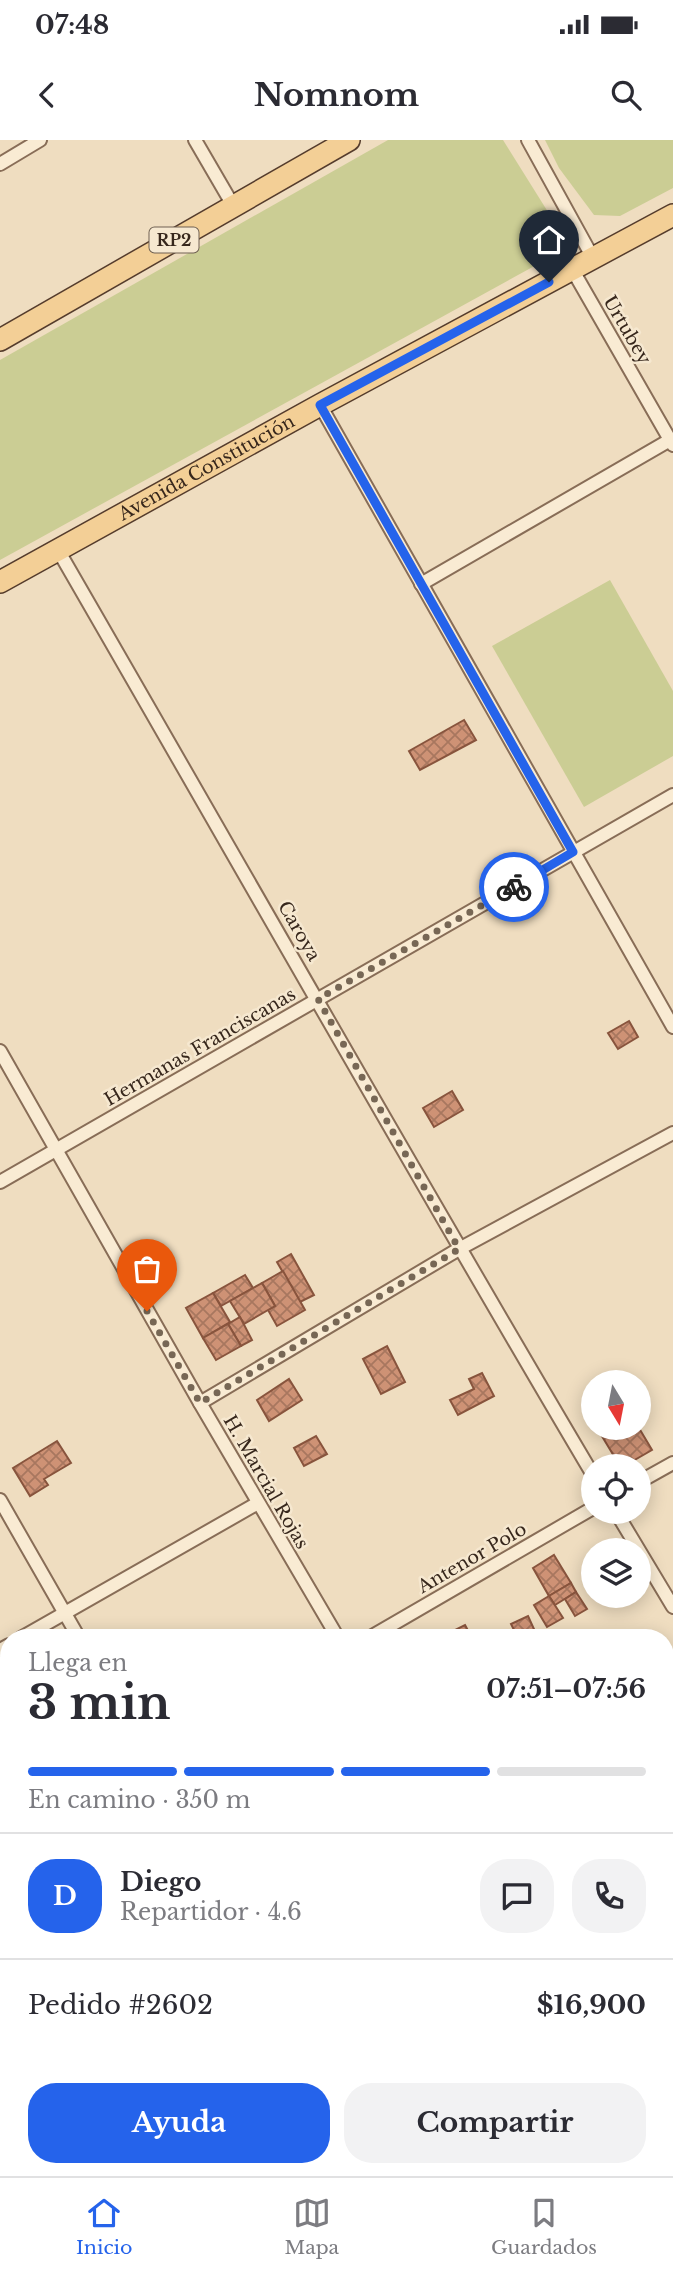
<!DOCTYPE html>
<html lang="es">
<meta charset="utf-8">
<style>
body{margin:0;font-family:"Libre Baskerville",serif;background:#f2f2f3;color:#2b2b33;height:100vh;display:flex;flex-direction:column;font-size:26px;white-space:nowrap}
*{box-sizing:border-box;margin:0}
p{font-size:23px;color:#7c7c81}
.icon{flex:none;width:38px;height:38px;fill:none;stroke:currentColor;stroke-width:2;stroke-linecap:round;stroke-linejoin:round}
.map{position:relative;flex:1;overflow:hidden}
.side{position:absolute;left:0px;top:1489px;width:674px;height:548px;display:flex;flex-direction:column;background:#fff;border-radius:28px 28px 0 0;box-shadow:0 4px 18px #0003}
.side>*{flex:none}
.needle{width:46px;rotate:170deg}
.tools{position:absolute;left:581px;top:1230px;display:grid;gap:14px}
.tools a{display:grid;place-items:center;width:70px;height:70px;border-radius:50%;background:#fff;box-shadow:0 4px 18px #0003;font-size:35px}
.pin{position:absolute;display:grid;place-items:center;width:60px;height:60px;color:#fff;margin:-72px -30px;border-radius:50% 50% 50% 0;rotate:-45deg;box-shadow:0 0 7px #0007}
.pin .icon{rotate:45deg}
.courier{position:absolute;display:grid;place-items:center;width:70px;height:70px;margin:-35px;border:5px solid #2563eb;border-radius:50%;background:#fff;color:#222;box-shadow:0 2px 9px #0007}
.headline em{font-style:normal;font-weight:800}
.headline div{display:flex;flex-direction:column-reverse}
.headline{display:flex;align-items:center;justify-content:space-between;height:119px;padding:0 28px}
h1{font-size:46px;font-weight:800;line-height:52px}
.bar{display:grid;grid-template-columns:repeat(4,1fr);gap:10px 7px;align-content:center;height:84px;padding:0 28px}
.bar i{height:9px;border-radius:5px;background:#e1e1e2}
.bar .on{background:#2563eb}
.bar p{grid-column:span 4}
.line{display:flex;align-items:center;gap:18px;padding:0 28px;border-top:2px solid #e1e1e2}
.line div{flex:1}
.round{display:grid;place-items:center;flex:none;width:74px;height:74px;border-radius:28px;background:#f2f2f3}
.button{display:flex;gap:14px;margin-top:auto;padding:14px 28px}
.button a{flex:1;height:80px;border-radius:28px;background:#2563eb;color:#fff;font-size:28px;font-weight:800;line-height:80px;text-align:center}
.button a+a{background:#f2f2f3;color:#2b2b33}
.status{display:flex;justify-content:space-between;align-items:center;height:49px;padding:0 35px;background:#fff;direction:ltr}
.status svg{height:19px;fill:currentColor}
header{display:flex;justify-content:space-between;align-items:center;height:91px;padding:0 28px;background:#fff;font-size:32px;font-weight:800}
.menu{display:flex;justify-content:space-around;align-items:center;height:98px;border-top:2px solid #e1e1e2;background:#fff;font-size:19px;color:#7c7c81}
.menu a{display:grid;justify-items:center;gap:4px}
.menu .on{color:#2563eb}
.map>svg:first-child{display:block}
</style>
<div class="status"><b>07:48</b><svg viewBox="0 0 49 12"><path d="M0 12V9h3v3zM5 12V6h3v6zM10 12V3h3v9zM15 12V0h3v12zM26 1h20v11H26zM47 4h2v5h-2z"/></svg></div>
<header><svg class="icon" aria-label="back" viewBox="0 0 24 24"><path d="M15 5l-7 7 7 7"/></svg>Nomnom<svg class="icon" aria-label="search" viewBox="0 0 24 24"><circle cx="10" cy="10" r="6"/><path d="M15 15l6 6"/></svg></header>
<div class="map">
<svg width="673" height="2036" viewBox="0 0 673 2036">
<defs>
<pattern id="building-cross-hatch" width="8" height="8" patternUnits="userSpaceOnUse" patternTransform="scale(1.75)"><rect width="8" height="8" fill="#ce9275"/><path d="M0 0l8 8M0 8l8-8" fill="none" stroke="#a8775f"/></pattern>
</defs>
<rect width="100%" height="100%" fill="#efddc0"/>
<g fill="#cbcd94">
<path d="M388,0H503L553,80L549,118L0,420V220Z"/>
<path d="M545,0H673V48L620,76L594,75L559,28Z"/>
<path d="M610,440L673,551V616L584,667L492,506Z"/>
</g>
<g fill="url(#building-cross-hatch)" stroke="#88543d" stroke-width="2">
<path d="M464,580L476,600L420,630L409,611Z"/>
<path d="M629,881L638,897L618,909L608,893Z"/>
<path d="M452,951L463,970L434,987L423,968Z"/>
<path d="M291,1114L314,1155L300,1162L277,1122Z"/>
<path d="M283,1131L305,1170L277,1186L268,1170L275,1166L262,1143Z"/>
<path d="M245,1135L253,1148L221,1166L213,1153Z"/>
<path d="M262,1143L275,1166L244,1184L230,1161Z"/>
<path d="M213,1153L230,1182L203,1198L186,1168Z"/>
<path d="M240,1177L252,1200L241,1206L228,1184Z"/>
<path d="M228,1184L241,1206L216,1220L203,1198Z"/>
<path d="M387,1206L405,1242L381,1254L363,1219Z"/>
<path d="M482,1233L494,1256L458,1275L450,1260L474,1249L469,1239Z"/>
<path d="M289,1239L302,1260L269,1281L257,1260Z"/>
<path d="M597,1288H627L630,1293L639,1288L652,1310L624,1326H620Z"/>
<path d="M316,1296L327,1314L304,1326L294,1308Z"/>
<path d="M57,1301L71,1323L44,1339L48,1345L30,1356L13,1328Z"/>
<path d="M554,1415L571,1443L549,1456L533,1428Z"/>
<path d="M571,1443L576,1452L555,1465L549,1456Z"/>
<path d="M576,1452L587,1469L575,1476L565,1459Z"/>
<path d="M549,1456L563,1478L547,1487L534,1465Z"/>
<path d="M528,1476L538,1498H518L511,1484Z"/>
<path d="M465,1485L472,1498H451L449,1493Z"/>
<path d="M673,1610V1632L671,1633L665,1622V1615Z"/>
<path d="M667,1855L673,1865V1884L667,1888Z"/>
</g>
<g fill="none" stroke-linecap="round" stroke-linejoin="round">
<g stroke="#886d57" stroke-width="16">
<g id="street">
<path d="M195,0L234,67"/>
<path d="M528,0L593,118"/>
<path d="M0,24L40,0"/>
<path d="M572,129L673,305"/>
<path d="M320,265L673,887"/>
<path d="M58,410C236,718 411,1028 593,1335"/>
<path d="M421,444L670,300"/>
<path d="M0,911L200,1263L338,1498"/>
<path d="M0,1042L673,655"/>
<path d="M200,1263L459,1109L673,993"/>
<path d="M639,1342L673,1323"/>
<path d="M0,1360L79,1498"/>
<path d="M616,1372L673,1467"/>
<path d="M21,1498L258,1363"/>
<path d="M369,1498L593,1368"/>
<path d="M0,1510L9,1505"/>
<path d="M665,1669L673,1664"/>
<path d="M0,1712L9,1707"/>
<path d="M665,1996L673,1992"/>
<path d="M378,2028L382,2036"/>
</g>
</g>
<g stroke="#553c2c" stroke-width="24">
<g id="primary">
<path d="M0,200L349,0"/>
<path id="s1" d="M0,442L320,265L673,75"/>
</g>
</g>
<use href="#street" stroke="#f9ebd3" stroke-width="12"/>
<use href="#primary" stroke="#f3cf96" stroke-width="21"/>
</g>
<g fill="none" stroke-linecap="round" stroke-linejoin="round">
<path stroke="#776755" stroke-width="7" stroke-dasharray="0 12.6" d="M147,1171L200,1263L459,1109L318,859L514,747"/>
<path stroke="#2563eb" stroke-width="9" d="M514,747L573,712L320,265L549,142"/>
</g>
<g text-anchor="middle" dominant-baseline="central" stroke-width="5" stroke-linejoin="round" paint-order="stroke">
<rect fill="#f6e8d0" stroke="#706152" stroke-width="2" x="149.5" y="87.5" width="49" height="25" rx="5"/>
<g font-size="16" font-weight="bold" fill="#37271c">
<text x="174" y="100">RP2</text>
</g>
<g font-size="18" fill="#37271c" stroke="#f6e8d0">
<text transform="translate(627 190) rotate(60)">Urtubey</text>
<text stroke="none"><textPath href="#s1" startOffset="236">Avenida Constitución</textPath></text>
<text transform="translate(299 791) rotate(60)">Caroya</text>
<text transform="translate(200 907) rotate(-30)">Hermanas Franciscanas</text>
<text transform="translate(266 1342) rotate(60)">H. Marcial Rojas</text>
<text transform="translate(472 1418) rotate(-30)">Antenor Polo</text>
</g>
</g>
</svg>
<div class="tools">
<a><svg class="needle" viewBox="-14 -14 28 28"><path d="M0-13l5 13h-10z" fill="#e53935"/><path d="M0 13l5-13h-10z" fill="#7c7c81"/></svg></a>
<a><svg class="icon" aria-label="locate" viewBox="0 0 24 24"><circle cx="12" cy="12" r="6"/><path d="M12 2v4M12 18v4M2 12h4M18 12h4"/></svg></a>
<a><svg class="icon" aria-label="layers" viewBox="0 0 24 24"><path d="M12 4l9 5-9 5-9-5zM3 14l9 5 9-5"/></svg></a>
</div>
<div class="pin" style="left:147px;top:1171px;background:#ea580c"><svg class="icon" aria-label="bag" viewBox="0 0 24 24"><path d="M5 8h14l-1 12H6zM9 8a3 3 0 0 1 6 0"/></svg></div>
<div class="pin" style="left:549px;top:142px;background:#1f2937"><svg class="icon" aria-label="home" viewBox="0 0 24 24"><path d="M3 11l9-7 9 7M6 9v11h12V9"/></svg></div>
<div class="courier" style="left:514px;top:747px"><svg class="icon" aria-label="bike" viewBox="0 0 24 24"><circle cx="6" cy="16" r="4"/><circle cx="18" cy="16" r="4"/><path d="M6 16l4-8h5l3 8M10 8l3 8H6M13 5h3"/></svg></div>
<section class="side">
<div class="headline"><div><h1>3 min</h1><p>Llega en</p></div><em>07:51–07:56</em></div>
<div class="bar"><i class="on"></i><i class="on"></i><i class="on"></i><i></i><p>En camino · 350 m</p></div>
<div class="line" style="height:126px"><b class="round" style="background:#2563eb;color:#fff">D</b><div><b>Diego</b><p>Repartidor · 4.6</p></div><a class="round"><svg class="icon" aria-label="chat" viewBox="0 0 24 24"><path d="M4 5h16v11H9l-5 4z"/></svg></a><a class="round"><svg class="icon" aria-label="phone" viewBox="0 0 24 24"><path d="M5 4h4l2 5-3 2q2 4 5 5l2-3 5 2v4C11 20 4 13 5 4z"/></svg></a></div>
<div class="line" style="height:91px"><div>Pedido #2602</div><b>$16,900</b></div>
<div class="button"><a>Ayuda</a><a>Compartir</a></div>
</section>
</div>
<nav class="menu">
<a class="on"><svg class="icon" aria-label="home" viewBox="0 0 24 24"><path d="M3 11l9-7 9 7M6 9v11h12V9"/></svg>Inicio</a>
<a><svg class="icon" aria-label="map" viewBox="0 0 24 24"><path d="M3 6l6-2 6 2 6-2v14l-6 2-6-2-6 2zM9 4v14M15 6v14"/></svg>Mapa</a>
<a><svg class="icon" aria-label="saved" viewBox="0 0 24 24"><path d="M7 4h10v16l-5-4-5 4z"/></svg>Guardados</a>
</nav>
